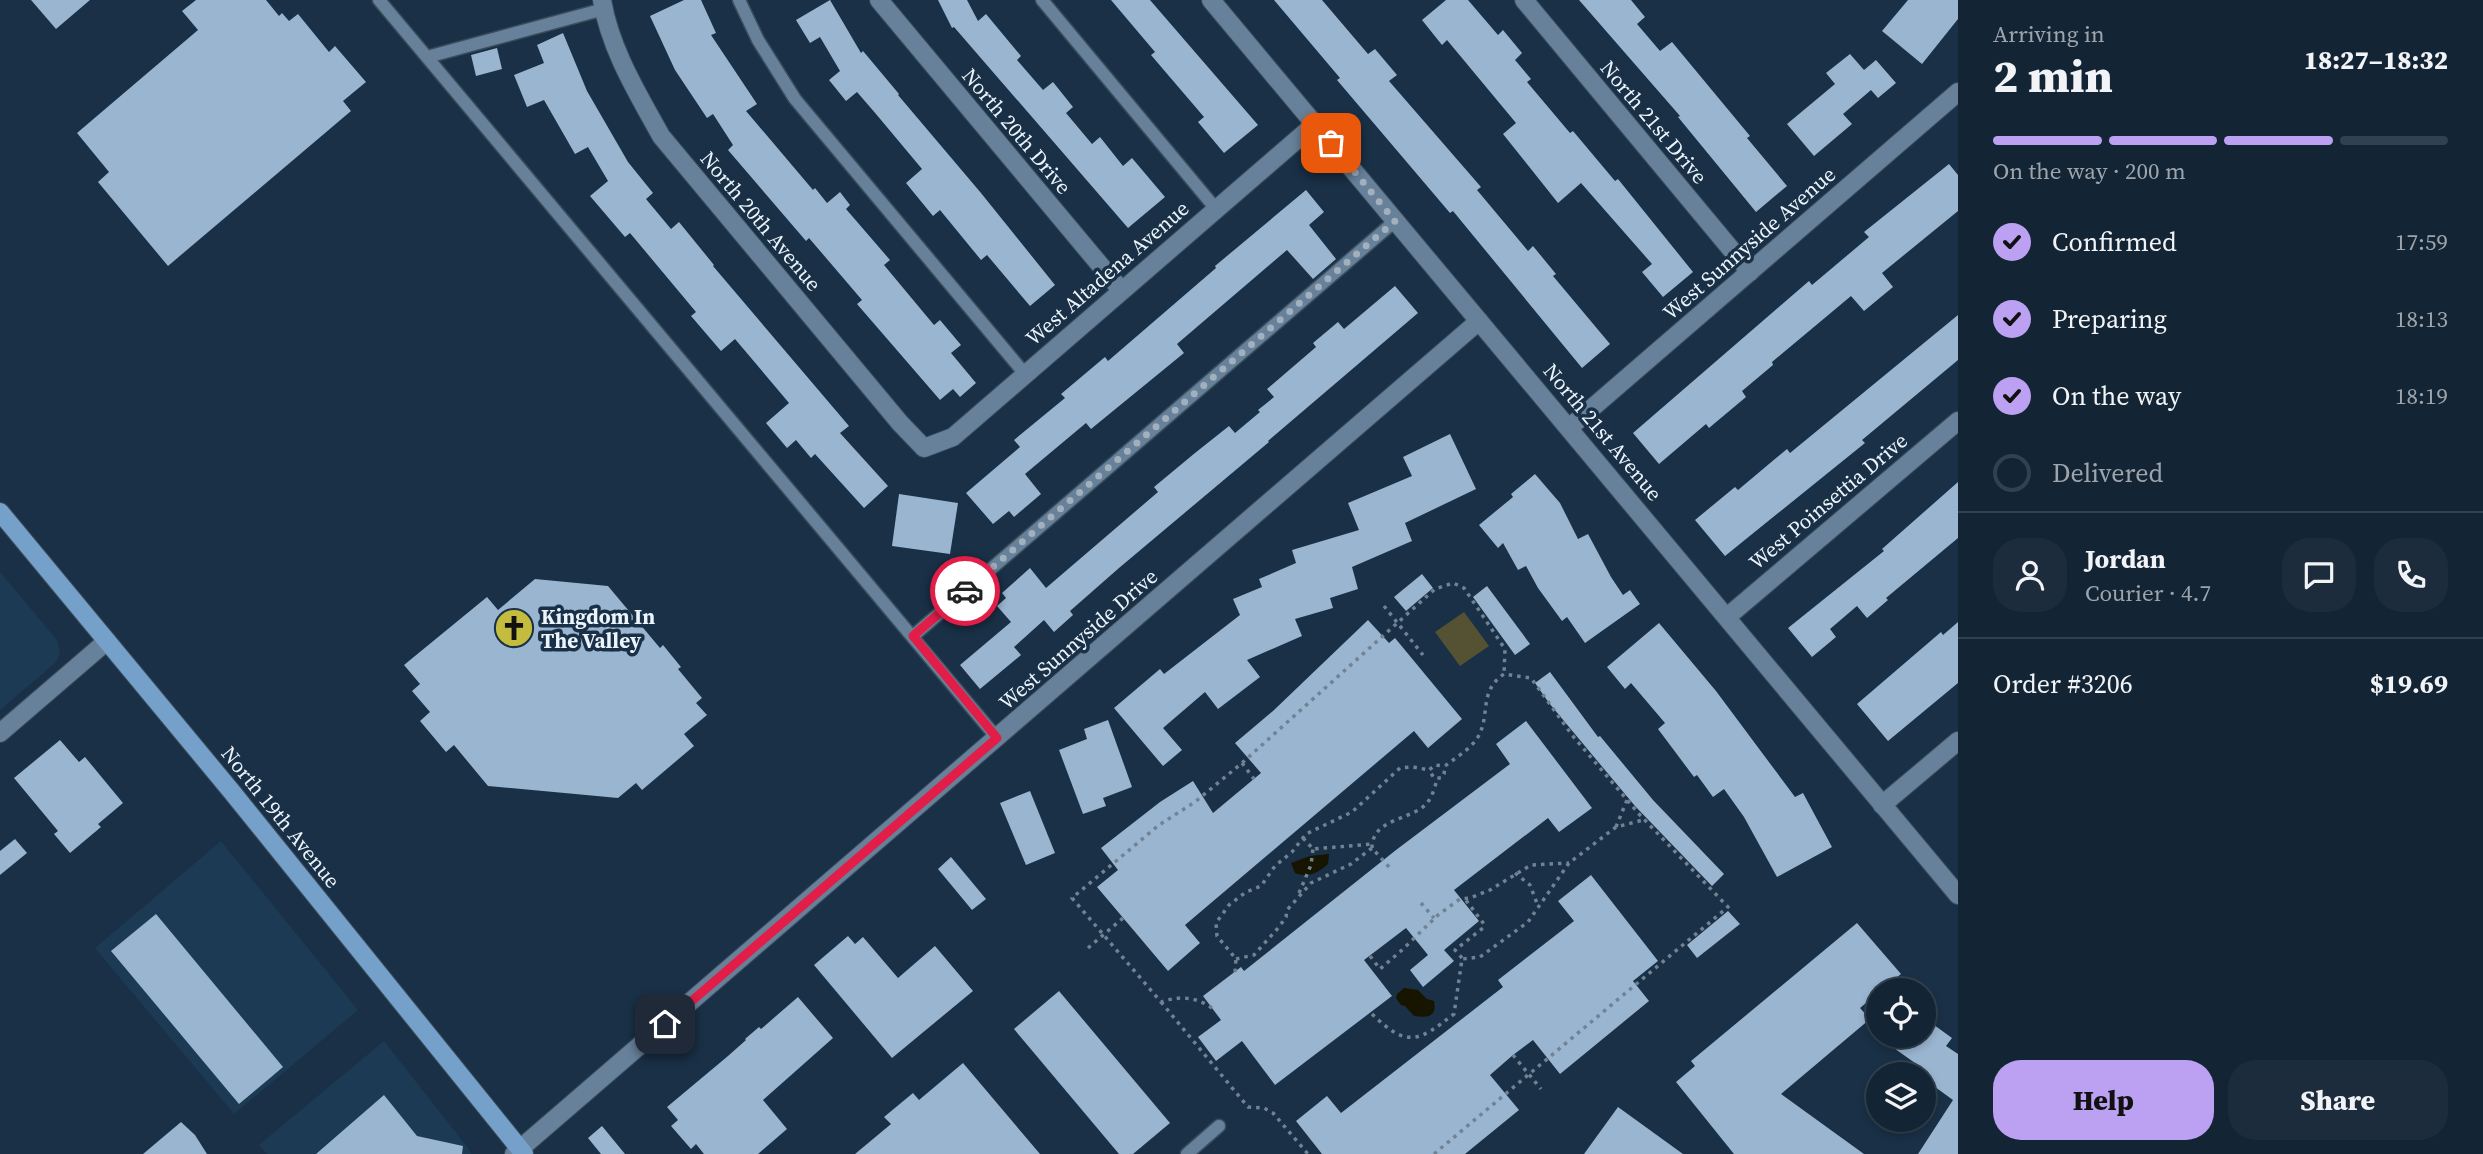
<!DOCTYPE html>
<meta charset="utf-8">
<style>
body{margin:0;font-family:"Source Serif 4",serif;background:#1c2c3c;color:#f1f3f6;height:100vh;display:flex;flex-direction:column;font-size:26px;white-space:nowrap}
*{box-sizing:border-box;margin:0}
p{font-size:23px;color:#9da4ac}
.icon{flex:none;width:38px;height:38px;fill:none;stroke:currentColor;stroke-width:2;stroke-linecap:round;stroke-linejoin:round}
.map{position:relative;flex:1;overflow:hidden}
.side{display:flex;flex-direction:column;background:#132434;width:525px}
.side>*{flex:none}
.tools{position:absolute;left:1866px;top:978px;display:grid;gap:14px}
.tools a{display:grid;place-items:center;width:70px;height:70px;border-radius:50%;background:#132434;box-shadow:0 4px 10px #0003,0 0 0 2px #32414f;font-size:35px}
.pin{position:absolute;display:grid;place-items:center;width:60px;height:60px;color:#fff;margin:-30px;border-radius:14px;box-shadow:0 4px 10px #0006}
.courier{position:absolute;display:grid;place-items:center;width:70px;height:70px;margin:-35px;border:5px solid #e11d48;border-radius:50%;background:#fff;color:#222;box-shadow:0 2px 9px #0007}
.head em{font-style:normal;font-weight:800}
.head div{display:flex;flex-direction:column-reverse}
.head{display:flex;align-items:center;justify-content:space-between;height:119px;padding:0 35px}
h1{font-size:46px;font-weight:800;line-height:52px}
.bar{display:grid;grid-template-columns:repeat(4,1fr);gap:10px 7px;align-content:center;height:84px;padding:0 35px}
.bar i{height:9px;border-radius:5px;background:#32414f}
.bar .current{background:#bca0f2}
.bar p{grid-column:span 4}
.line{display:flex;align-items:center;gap:18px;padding:0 35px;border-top:2px solid #32414f}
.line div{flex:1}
.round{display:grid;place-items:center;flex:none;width:74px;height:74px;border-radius:28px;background:#1c2c3c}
ol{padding:0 35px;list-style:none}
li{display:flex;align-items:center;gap:21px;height:77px}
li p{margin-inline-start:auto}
li .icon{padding:7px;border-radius:50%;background:#bca0f2;color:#111;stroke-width:4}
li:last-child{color:#9da4ac}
li i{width:38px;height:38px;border:4px solid #32414f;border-radius:50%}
.cta{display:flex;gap:14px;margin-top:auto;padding:14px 35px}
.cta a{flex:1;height:80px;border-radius:28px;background:#bca0f2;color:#111;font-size:28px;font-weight:800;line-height:80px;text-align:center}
.cta a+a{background:#1c2c3c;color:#f1f3f6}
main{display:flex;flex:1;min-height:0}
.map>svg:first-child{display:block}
</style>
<main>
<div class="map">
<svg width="1958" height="1154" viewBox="0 0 1958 1154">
<rect width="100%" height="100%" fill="#193046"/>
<g fill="#1d3a55">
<path d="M0,572L57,640L60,653L56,662L0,710Z"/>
<path d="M221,841L358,1010L234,1114L95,948Z"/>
<path d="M384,1041L468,1148L471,1154H267L259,1145Z"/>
</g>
<path fill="#545232" d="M1464,612L1489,646L1460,666L1435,632Z"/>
<g fill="#171400">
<path d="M1329,854L1328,864C1318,873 1308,878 1295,873L1291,863L1310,856Z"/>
<path d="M1404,988L1418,990L1427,999L1434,1001C1437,1017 1428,1018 1414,1016L1405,1006L1401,1005L1396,998L1397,994Z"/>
</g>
<g fill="#9ab5d0">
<path d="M31,0H90L56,29Z"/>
<path d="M196,0H266L279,16L282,13L289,21L298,14L329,52L335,46L366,82L343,101L351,111L168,266L98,182L109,172L77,133L198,30L182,11Z"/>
<path d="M684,0H701L716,33L711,35L757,104L746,111L813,190L815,188L827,203L840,192L850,205L846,209L890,260L884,265L934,325L940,320L961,345L951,353L976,383L960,397L953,389L940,400L857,304L862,300L809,238L806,241L728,150L733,145L713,114L707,118L675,70L650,16Z"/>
<path d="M830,0L861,53L863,51L899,94L898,95L981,193L1055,285L1030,306L987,255L981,260L940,210L933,216L906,183L922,169L876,114L857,92L846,101L829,80L840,71L820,37L810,43L796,20Z"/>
<path d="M938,0H967L978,21L986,14L1021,56L1017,60L1043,90L1053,82L1073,107L1066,113L1092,144L1100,137L1123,166L1132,158L1165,197L1128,228L954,27L952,28Z"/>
<path d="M1111,0H1150L1258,125L1224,153L1198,122L1204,117L1151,55L1155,52Z"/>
<path d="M1274,0H1322L1368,54L1375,49L1397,75L1389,81L1481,187L1477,190L1528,251L1533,246L1556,274L1553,276L1610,344L1582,368L1453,211L1450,213L1337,80L1340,78Z"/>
<path d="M1446,0H1468L1498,35L1503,30L1522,53L1515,60L1531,79L1527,82L1570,133L1573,131L1615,181L1618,179L1693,272L1663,297L1642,272L1652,264L1581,183L1558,203L1503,134L1516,123L1447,40L1442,45L1422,20Z"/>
<path d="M1579,0H1631L1645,17L1637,24L1660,51L1672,42L1750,136L1747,138L1787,186L1756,212L1678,117L1680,116Z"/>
<path d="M1908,0H1958V19L1922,64L1882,31Z"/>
<path d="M563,33L587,91L628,162L653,193L646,199L671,229L679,222L714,265L713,266L849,426L840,433L888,486L864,508L815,454L811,458L796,440L787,448L766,423L789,403L735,339L721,351L691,316L696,312L630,233L625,237L590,196L608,181L588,147L575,154L544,100L527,107L514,75L544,63L537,45Z"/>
<path d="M497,48L502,69L476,76L471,55Z"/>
<path d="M1850,54L1864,70L1876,60L1896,83L1878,98L1871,90L1843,114L1852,124L1814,156L1787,124L1835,84L1826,73Z"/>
<path d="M1949,164L1958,175V211L1882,273L1893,287L1864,311L1851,296L1772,362L1773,365L1742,391L1746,397L1709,428L1706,424L1659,464L1633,433L1809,281L1812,285L1869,237L1864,232Z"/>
<path d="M1306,190L1324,212L1309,225L1336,259L1313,279L1287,250L1177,344L1184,353L1091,429L1086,423L1025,474L1041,494L1014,517L1009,511L993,524L966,493L1020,447L1014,440L1065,398L1061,394L1105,357L1108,361L1216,268L1215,266Z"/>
<path d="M1395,286L1418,313L1268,441L1269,442L1119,568L1070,611L1073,615L1054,632L1044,620L1014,647L1021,655L980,689L960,665L1011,622L997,606L1006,598L1002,593L1030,568L1046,588L1158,492L1154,487L1195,453L1229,426L1235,433L1260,412L1258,410L1274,397L1267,389L1316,347L1313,343L1338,322L1344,329Z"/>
<path d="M1958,315V360L1862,440L1865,443L1725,556L1695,520L1735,487L1738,490L1787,449L1790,453Z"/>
<path d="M1450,434L1476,489L1405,523L1412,541L1352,567L1358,589L1330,598L1333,608L1295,619L1302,636L1247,660L1260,677L1218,709L1205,692L1163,728L1182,750L1163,766L1114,708L1160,669L1164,674L1240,615L1233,599L1262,587L1259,579L1296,563L1292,550L1359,530L1348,503L1412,476L1403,457Z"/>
<path d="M1535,474L1560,503L1578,539L1588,534L1611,577L1623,595L1630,590L1640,604L1585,643L1567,617L1562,621L1538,588L1526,566L1518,570L1503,543L1498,548L1479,525L1513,497L1511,494Z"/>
<path d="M1958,482V538L1886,598L1888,600L1867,618L1857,606L1830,629L1836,637L1812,657L1788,628L1884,551L1882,549Z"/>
<path d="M899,494L958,503L950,554L892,546Z"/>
<path d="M1422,574L1433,588L1406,611L1394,597Z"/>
<path d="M535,579L608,586L660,648L663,645L681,667L678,669L702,698L696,703L707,715L684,734L694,746L642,790L636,783L618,798L488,786L454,745L446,752L420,721L430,712L412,691L420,684L404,665L487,597L498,610Z"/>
<path d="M1487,586L1530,644L1515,655L1473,597Z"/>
<path d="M1368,620L1389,643L1395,638L1462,719L1428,748L1414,731L1185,925L1200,943L1168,971L1097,887L1118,870L1101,848L1160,802L1193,781L1213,813L1261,773L1235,743L1273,711Z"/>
<path d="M1958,622V683L1888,741L1857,704L1941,632L1943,635Z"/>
<path d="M1659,623L1716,691L1795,797L1803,793L1832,847L1777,877L1744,817L1724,789L1713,797L1697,775L1694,777L1658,729L1665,723L1631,683L1625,689L1607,667Z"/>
<path d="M1550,672L1598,737L1600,736L1653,800L1724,874L1712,886L1635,806L1549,703L1535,683Z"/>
<path d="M1108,720L1132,787L1103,798L1106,806L1083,814L1059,750L1087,739L1084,729Z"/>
<path d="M1526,721L1592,808L1559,832L1548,818L1454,890L1479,921L1444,950L1454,961L1423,987L1410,970L1428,955L1406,928L1364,960L1392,996L1275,1085L1242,1041L1216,1061L1198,1037L1221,1020L1203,996L1241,967L1244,971L1396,850L1510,764L1496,744Z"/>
<path d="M60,740L79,762L85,757L123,803L98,824L101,827L70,853L54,834L58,831L14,778Z"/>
<path d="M1030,791L1055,853L1026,865L1000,803Z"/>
<path d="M15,839L27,853L0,875V851Z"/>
<path d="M951,857L986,899L972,910L938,869Z"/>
<path d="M1591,875L1658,961L1633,981L1649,1001L1560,1074L1533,1040L1513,1055L1490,1075L1519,1110L1465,1154H1322L1296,1121L1327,1096L1341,1113L1503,987L1498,980L1574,921L1558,901Z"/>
<path d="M1728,911L1740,924L1697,958L1687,945Z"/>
<path d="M156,914L283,1067L239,1104L111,951Z"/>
<path d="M1857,923L1901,974L1881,990H1878V993L1860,1008L1870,1019L1781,1094L1864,1154H1734L1676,1082L1695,1066L1691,1061Z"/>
<path d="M848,936L855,944L863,937L898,978L935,946L973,991L892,1058L814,965Z"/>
<path d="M1059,991L1170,1123L1133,1154H1119L1014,1029Z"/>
<path d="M798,997L833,1038L763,1100L787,1129L758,1154H704L696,1144L691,1149L671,1126L678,1120L667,1107L728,1056L746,1040L745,1039L759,1027L761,1029Z"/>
<path d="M1923,1017L1952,1038L1946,1046L1958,1054V1154H1918L1953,1100L1924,1079L1929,1073L1877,1036H1923Z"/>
<path d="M963,1063L1040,1154H855L891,1124L884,1117L913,1093L919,1100Z"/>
<path d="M384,1095L417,1136L463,1146L462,1154H316Z"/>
<path d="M1618,1107L1683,1154H1584Z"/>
<path d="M181,1122L195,1135L207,1154H143Z"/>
<path d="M602,1126L625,1154H601L588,1138Z"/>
</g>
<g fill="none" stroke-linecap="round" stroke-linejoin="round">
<g stroke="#3a4d5d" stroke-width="15">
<g id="service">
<path d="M379,0L997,738"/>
<path d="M739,0L758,40L795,99L1025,374"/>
<path d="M1042,0L1216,209"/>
<path d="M427,57L604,9"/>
<path d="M913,636L1395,221"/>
<path d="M1187,1154L1219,1126"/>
</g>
</g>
<g stroke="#3a4d5d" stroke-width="20">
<g id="minor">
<path d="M602,0C610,49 638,94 661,136L900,423L924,448L953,437L1315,124"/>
<path d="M879,0L1121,290"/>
<path d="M1211,0L1958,895"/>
<path d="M1524,0L1750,272"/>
<path d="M1570,427L1958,92"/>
<path d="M1727,617L1958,421"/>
<path d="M0,733L107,641"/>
<path d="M1882,805L1958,741"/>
<path d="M514,1154L1479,321"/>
</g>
</g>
<g stroke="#3a4d5d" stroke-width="20">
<path id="primary" d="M0,512L232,792L524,1154"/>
</g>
<g stroke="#718292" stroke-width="3.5" stroke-dasharray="3.5 5" stroke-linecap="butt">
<path d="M1384,606L1423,655"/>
<path d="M1242,763L1254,779"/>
<path d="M1616,827L1627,800"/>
<path d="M1303,838L1313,849L1372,844"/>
<path d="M1389,867L1372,848C1372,818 1412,820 1426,804C1432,798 1435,787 1437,779"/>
<path d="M1515,873L1530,885L1538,906"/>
<path d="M1299,893L1311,865L1313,849"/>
<path d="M1421,903L1434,918"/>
<path d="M1088,948L1123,918"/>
<path d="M1370,956L1380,969L1402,950L1438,915L1460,899L1470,898L1490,890L1531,865L1569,863"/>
<path d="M1462,958L1455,950L1483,928L1484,924L1465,899"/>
<path d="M1236,959L1254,955L1279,927L1286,917L1287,910L1311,883L1351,864L1372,848"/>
<path d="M1235,972L1236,959L1217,936L1216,923L1229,905L1246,892L1261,886L1275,866L1292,852L1306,834L1352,812L1400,768L1413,767L1429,770"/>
<path d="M1161,1002L1248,1107L1264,1108L1273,1113L1308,1154"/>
<path d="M1212,1008C1195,996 1179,996 1161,1002L1072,898L1159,825L1195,802L1242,763L1435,589L1453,583L1464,588L1505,649L1504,674"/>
<path d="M1372,1014C1408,1049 1419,1041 1454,1014L1462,959L1480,957L1528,922L1569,863L1616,827L1643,820"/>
<path d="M1513,1055L1541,1089"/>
<path d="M1434,1154L1728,907L1639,814L1572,735L1531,678L1504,674C1478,692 1491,714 1478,737C1471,749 1455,758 1445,766L1444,774L1441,778H1434L1429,770L1435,765L1445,766"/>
</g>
<use href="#service" stroke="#67819a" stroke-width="12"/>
<use href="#minor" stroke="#67819a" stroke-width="18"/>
<use href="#primary" stroke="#75a0c9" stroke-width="18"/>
</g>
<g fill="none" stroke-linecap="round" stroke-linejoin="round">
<path stroke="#a2b0bd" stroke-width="7" stroke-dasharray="0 12.6" d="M965,591L1395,221L1331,143"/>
<path stroke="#e11d48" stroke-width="9" d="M665,1024L997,738L913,636L965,591"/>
</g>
<defs>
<g id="church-disc" transform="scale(2.0125)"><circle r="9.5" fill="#c4bc3e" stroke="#193046"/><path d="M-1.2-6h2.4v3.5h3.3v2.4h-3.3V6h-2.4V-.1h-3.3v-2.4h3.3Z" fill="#111"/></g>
</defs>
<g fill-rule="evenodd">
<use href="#church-disc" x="514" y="628"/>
</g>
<g text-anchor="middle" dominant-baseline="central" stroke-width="7" stroke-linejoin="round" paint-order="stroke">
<g font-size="21" fill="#ecf5fd" stroke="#193046">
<text transform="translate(1654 122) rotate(50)">North 21st Drive</text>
<text transform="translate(1017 131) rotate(50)">North 20th Drive</text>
<text transform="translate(761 221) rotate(50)">North 20th Avenue</text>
<text transform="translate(1749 243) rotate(-41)">West Sunnyside Avenue</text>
<text transform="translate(1107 273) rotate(-41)">West Altadena Avenue</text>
<text transform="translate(1603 432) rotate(50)">North 21st Avenue</text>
<text transform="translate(1828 501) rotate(-40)">West Poinsettia Drive</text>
<text transform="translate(1078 639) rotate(-41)">West Sunnyside Drive</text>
<text transform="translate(281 817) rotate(51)">North 19th Avenue</text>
</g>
<g font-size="21" font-weight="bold" fill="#ecf5fd" stroke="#193046" text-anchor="start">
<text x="541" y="616">Kingdom In<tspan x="541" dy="24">The Valley</tspan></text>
</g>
</g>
</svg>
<div class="tools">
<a><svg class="icon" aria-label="locate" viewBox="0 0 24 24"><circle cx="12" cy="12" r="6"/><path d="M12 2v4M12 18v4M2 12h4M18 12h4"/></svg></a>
<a><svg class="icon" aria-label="layers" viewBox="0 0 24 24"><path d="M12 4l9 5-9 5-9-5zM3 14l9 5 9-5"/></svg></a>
</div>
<div class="pin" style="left:1331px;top:143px;background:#ea580c"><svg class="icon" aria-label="bag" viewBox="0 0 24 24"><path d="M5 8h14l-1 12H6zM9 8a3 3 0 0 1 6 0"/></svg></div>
<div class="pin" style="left:665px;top:1024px;background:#1f2937"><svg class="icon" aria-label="home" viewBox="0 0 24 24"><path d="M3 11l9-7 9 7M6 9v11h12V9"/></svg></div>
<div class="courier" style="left:965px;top:591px"><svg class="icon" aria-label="car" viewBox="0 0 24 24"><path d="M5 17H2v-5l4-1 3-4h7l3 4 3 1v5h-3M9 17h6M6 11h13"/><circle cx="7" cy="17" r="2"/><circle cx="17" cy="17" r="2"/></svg></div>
</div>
<section class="side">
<div class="head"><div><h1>2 min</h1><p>Arriving in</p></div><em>18:27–18:32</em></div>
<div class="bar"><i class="current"></i><i class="current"></i><i class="current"></i><i></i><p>On the way · 200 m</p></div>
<ol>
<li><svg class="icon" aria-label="check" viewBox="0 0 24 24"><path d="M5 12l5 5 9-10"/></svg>Confirmed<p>17:59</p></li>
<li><svg class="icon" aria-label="check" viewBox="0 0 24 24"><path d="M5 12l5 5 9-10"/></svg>Preparing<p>18:13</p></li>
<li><svg class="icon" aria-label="check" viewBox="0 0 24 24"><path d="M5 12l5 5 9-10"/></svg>On the way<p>18:19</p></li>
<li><i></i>Delivered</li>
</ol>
<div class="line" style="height:126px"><a class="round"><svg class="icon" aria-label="person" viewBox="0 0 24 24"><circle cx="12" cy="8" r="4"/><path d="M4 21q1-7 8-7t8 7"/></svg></a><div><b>Jordan</b><p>Courier · 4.7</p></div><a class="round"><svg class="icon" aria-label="chat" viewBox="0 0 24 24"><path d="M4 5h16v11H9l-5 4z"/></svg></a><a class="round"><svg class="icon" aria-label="phone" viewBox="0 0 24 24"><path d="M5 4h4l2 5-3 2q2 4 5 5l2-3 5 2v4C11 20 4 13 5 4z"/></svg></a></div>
<div class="line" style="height:91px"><div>Order #3206</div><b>$19.69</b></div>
<div class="cta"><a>Help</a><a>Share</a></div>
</section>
</main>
